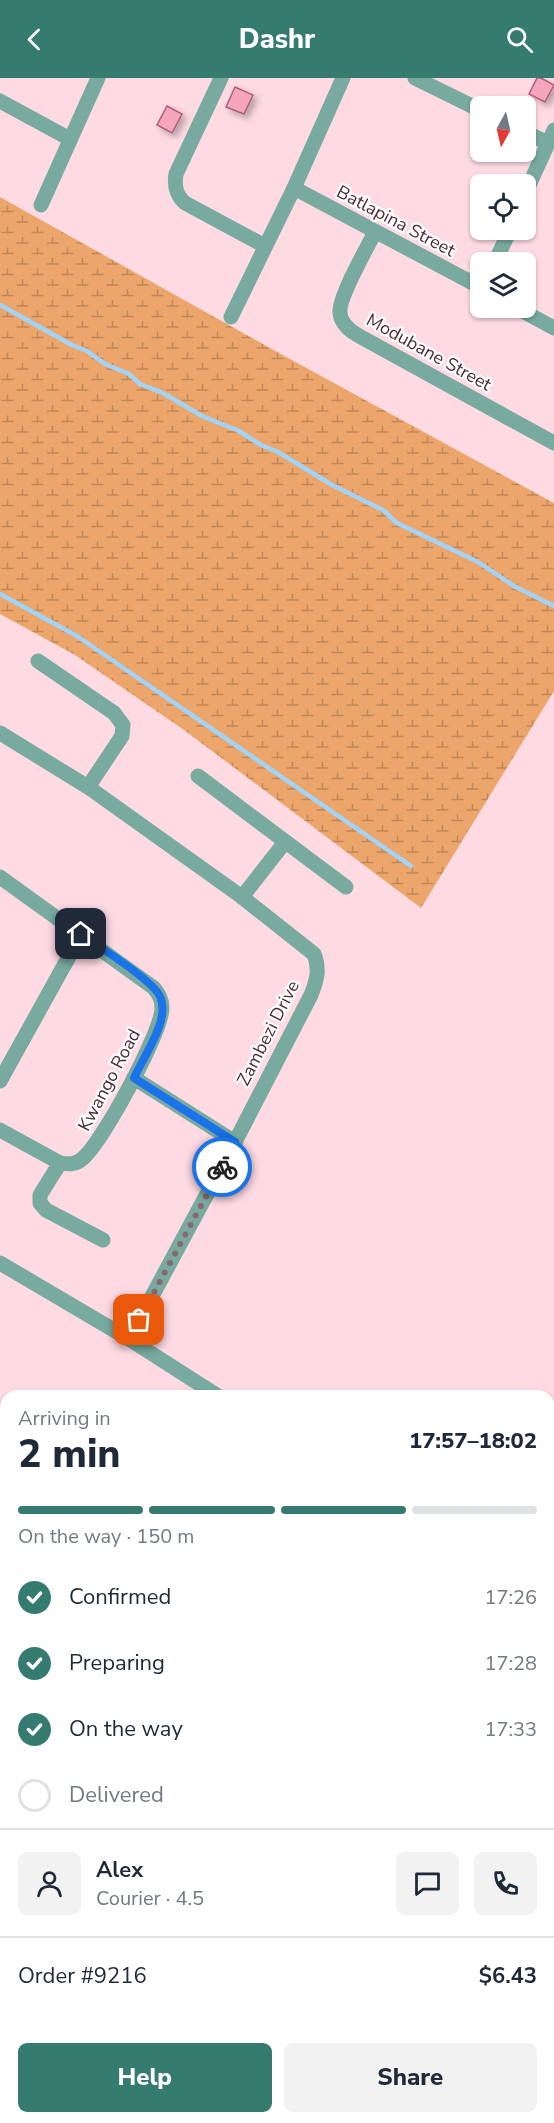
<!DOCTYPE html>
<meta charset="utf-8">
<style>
body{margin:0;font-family:"Nunito Sans",sans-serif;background:#f2f2f3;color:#1f2937;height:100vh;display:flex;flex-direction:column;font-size:22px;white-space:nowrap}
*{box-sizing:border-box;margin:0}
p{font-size:20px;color:#747a83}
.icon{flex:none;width:33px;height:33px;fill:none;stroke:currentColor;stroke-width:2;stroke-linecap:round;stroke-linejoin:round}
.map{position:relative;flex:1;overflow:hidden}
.drawer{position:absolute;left:0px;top:1312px;width:555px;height:734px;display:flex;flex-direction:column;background:#fff;border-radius:18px 18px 0 0;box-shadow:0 2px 4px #0004}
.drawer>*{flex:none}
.needle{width:39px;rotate:188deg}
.controls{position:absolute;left:470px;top:18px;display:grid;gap:12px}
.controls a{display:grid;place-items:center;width:66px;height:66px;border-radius:9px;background:#fff;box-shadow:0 2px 4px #0004;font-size:30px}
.pin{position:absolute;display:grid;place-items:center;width:51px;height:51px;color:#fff;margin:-26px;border-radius:12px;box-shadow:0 3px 9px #0006}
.courier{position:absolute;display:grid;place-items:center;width:60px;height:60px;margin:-30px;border:4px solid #1a73e8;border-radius:50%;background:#fff;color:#222;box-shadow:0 2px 8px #0007}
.overview em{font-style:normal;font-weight:800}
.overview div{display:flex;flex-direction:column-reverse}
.overview{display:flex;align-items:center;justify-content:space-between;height:102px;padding:0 18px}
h1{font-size:39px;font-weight:800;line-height:45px}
.bar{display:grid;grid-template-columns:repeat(4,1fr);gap:9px 6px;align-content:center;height:72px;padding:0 18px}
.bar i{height:8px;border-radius:4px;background:#e0e1e3}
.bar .active{background:#367b6f}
.bar p{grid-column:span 4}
.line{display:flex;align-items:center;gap:15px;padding:0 18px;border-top:2px solid #e0e1e3}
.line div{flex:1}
.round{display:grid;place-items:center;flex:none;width:63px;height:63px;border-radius:9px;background:#f2f2f3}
ol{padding:0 18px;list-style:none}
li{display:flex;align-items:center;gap:18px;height:66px}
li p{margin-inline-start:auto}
li .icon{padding:6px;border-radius:50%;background:#367b6f;color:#fff;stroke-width:4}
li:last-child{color:#747a83}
li i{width:33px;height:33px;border:3px solid #e0e1e3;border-radius:50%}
.button{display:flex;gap:12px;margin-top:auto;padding:12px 18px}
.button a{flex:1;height:69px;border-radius:9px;background:#367b6f;color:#fff;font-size:24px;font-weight:800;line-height:69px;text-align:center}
.button a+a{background:#f2f2f3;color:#1f2937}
header{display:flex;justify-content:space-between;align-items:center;height:78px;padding:0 18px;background:#367b6f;color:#fff;font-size:27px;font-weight:800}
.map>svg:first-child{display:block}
</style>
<header><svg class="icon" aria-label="back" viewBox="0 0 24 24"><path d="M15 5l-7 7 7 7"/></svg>Dashr<svg class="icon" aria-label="search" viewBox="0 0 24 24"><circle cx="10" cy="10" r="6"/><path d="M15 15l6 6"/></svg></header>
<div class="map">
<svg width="554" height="2045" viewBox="0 0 554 2045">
<defs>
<pattern id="wetland-marsh" width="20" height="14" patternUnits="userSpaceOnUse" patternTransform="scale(1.5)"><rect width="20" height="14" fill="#eca66b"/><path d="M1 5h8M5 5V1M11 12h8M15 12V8" fill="none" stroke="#c18759"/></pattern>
<filter id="shadow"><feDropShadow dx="4" dy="4" stdDeviation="3" flood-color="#0004"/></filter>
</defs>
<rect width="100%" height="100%" fill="#fedae3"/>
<path fill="url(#wetland-marsh)" d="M0,119L279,275L554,425V613L421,830L184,652L75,577L0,536Z"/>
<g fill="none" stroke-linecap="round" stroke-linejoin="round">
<g stroke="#a2d4f9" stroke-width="4.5">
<path d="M0,227L72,267L87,273L105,286L129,296L140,306L163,315L202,338L239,353L261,367L278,374L332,407L383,432L397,445L478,484L514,508L554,528"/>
<path d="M0,516L77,558L411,788"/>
<path d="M0,1655L6,1657"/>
<path d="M49,2045L51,2040"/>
</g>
</g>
<g fill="#f5a5bc" stroke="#ad5f78" stroke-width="1.5" filter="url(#shadow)">
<path d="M537,0H541L554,7L545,24L529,16Z"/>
<path d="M235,9L253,17L244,36L226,29Z"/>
<path d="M167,28L182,36L172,55L157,47Z"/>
</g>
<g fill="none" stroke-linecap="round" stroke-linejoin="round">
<g stroke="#78aaa0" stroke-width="15">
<path d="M221,0L176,96C174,108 176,117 185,125L265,168"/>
<path d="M415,0L480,32"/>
<path d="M0,23L70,61"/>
<path d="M525,54L548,65"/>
<path d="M294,110L480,209"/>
<path d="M525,116L554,52"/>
<path d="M41,127L98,0"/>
<path d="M375,154C367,170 338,220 340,235C341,247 352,254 361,259L554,365"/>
<path d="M495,184L510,152"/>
<path d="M517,230L554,250"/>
<path d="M231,239L294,110L343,0"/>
<path d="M38,583L114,635L123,647L122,658L88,709"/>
<path d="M0,655L88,709L242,819L314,876C320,891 317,902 311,917L235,1064L129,1261"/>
<path d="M198,698L346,809"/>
<path d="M0,799L154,910C159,917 162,921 162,930C162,954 101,1067 82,1081C75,1087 69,1086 60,1085L0,1052"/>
<path d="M242,819L285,764"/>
<path d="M134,1000L235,1064"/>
<path d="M0,1003L81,857"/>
<path d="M60,1085L40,1117V1125L46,1132L103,1162"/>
<path d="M0,1185L129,1261L218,1318"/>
<path d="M0,1402L6,1404"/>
<path d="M549,1448L554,1450"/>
<path d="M549,1922L554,1884"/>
<path d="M535,2045L536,2040"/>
</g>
</g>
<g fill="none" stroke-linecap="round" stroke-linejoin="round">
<path stroke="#8a6871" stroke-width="6" stroke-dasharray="0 10.8" d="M139,1242L222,1089"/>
<path stroke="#1a73e8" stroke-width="8" d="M81,856C97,868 157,904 161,921C164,929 162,941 159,949C153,966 142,983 134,1000L235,1064L222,1089"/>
</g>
<g text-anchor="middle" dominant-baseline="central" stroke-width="4.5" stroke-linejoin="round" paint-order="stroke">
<g font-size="18" fill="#4c2a34" stroke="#fff">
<text transform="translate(396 143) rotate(28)">Batlapina Street</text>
<text transform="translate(429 274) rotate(29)">Modubane Street</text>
<text transform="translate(268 955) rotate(-63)">Zambezi Drive</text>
<text transform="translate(109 1002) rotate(-62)">Kwango Road</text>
</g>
</g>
</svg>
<div class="controls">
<a><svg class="needle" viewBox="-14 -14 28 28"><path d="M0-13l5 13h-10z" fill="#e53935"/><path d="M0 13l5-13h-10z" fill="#747a83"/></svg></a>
<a><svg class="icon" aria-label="locate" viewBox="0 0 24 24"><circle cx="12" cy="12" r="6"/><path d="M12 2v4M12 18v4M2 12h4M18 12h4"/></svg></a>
<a><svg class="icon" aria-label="layers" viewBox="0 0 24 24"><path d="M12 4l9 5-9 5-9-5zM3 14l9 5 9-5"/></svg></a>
</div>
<div class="pin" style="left:139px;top:1242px;background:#ea580c"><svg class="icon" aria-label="bag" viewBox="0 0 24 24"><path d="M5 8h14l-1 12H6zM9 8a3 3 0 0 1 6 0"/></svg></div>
<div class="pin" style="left:81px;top:856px;background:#1f2937"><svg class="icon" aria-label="home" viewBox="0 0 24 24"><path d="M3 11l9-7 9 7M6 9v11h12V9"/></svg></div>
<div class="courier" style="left:222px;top:1089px"><svg class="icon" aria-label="bike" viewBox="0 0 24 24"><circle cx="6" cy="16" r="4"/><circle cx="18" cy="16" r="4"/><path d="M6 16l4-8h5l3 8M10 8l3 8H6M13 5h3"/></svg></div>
<section class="drawer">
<div class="overview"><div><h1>2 min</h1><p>Arriving in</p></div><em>17:57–18:02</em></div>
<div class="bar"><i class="active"></i><i class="active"></i><i class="active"></i><i></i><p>On the way · 150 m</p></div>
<ol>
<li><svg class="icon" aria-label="check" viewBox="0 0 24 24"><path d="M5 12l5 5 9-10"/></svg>Confirmed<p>17:26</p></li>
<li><svg class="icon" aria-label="check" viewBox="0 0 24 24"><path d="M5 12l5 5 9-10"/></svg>Preparing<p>17:28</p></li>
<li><svg class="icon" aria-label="check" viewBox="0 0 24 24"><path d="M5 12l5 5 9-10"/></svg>On the way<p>17:33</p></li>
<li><i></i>Delivered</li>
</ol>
<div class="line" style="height:108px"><a class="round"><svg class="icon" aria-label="person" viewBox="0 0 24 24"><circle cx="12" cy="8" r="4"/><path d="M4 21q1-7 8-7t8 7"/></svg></a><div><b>Alex</b><p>Courier · 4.5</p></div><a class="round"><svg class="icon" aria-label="chat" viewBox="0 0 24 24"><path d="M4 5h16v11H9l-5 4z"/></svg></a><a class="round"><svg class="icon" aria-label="phone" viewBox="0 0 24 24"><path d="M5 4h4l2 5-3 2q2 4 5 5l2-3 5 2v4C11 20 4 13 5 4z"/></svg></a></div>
<div class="line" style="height:78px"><div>Order #9216</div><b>$6.43</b></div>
<div class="button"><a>Help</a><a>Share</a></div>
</section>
</div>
